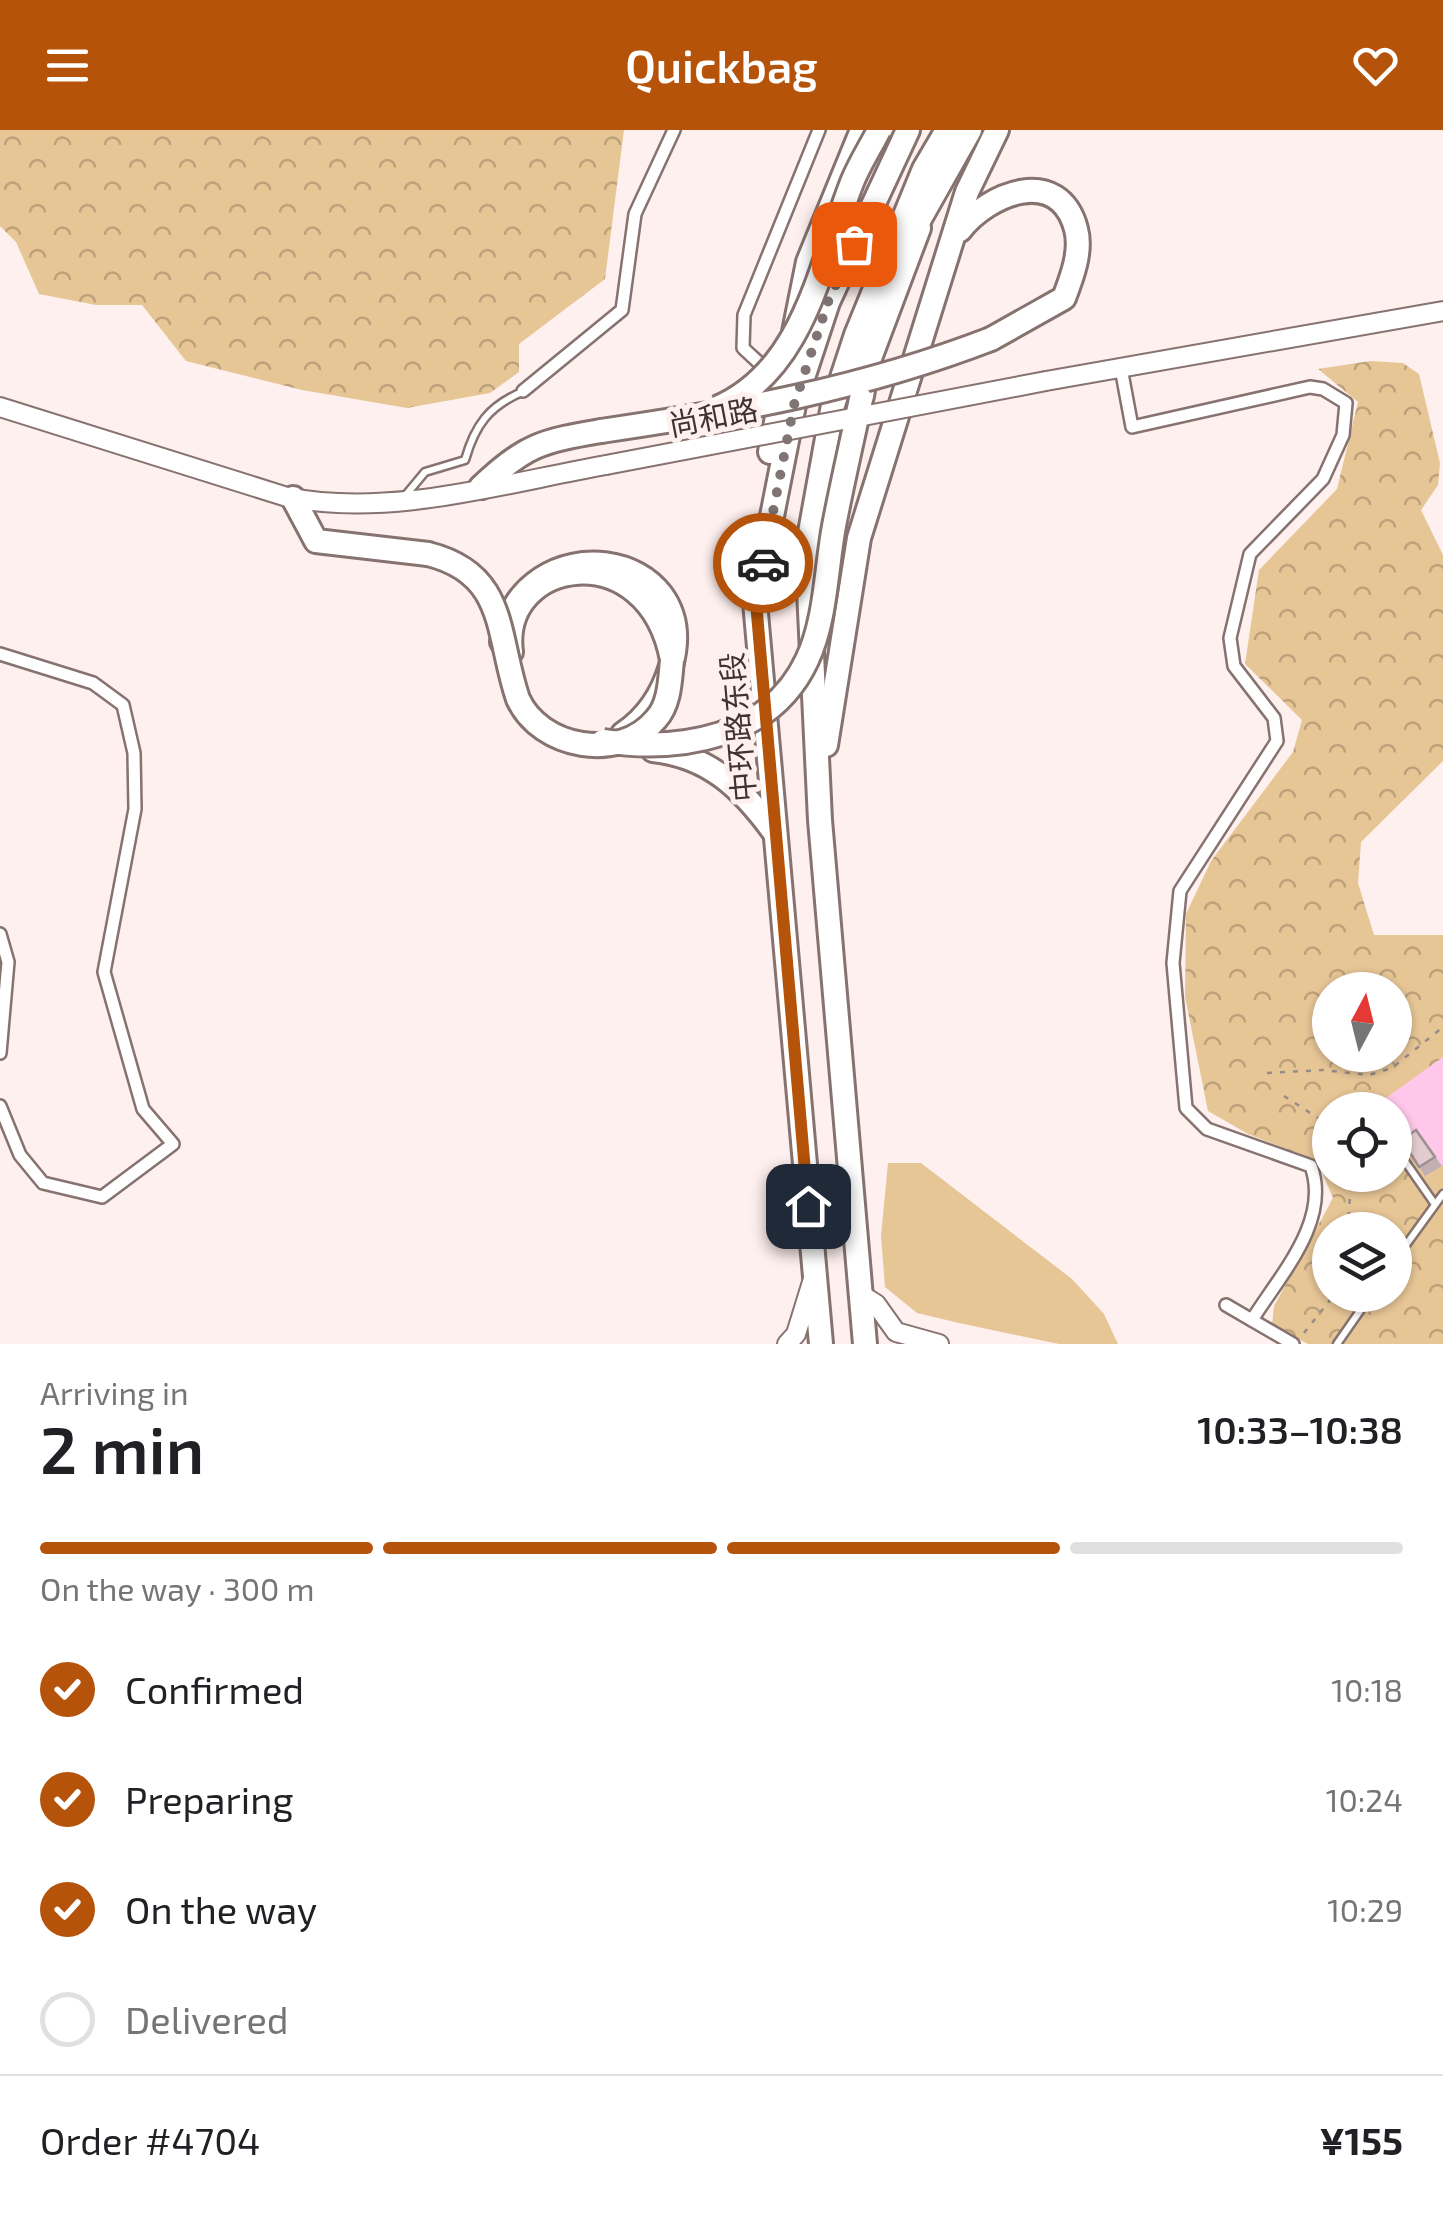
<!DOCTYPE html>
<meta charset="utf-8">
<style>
body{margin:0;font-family:"Exo 2","Noto Sans SC",sans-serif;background:#f2f2f2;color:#202124;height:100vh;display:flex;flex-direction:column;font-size:38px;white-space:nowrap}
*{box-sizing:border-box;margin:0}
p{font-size:32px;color:#757577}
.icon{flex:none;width:55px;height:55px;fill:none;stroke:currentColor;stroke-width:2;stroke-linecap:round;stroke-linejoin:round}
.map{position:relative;height:1214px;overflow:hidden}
.panel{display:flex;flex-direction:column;background:#fff;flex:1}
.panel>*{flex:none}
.needle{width:65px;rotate:7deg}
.fabs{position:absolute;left:1312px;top:842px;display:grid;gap:20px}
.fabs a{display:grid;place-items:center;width:100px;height:100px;border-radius:50%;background:#fff;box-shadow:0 2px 8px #0004;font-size:50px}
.pin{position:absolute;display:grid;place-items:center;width:85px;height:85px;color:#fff;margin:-42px;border-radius:20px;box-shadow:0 5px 15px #0006}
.courier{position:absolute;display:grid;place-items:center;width:100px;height:100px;margin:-50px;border:8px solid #b45309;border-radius:50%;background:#fff;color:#222;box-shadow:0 2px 12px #0007}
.headline em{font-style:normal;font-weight:600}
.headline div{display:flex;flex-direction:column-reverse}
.headline{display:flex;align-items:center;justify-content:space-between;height:170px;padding:0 40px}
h1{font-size:65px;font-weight:600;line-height:75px}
.bar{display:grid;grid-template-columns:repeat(4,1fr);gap:15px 10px;align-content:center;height:120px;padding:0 40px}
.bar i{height:12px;border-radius:8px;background:#e0e0e0}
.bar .on{background:#b45309}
.bar p{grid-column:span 4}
.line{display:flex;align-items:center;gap:25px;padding:0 40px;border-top:2px solid #e0e0e0}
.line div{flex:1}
ol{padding:0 40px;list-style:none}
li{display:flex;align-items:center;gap:30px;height:110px}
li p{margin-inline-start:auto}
li .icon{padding:10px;border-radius:50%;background:#b45309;color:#fff;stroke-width:4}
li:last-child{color:#757577}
li i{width:55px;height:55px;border:5px solid #e0e0e0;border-radius:50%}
header{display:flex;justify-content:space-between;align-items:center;height:130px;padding:0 40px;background:#b45309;color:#fff;font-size:45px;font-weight:600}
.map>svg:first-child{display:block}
</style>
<header><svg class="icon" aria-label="menu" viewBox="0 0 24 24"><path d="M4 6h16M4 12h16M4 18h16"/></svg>Quickbag<svg class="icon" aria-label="heart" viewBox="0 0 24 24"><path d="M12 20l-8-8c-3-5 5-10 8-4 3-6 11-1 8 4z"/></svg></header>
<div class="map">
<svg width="1443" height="1214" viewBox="0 0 1443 1214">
<defs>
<pattern id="forest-crowns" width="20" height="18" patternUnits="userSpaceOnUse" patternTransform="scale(2.5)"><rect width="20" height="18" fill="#e7c696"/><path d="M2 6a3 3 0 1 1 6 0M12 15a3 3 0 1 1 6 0" fill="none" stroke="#bca17b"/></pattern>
</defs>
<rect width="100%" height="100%" fill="#fef0ee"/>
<g fill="url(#forest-crowns)" fill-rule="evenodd">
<path d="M0,0H624L605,149L519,214V242L490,263L407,278L302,260L186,231L142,175H96L39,164L16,112L0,96Z"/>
<path d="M1370,231L1403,233L1419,244L1440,333L1438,355L1421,380L1443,425V631L1361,712L1358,753L1374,805H1443V1214H1308L1272,1195L1274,1176L1333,1068L1317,1031L1248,1004L1208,981L1185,867L1186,784L1211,731L1293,622L1302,590L1245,534L1259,440L1337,359L1358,272L1318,239ZM1330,860H1395V925H1330ZM1330,980H1395V1045H1330ZM1330,1100H1395V1165H1330Z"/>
</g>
<path fill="#e7c696" d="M888,1033H921L1072,1149L1104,1184L1118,1214H1059L959,1193L917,1183L885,1157L881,1106Z"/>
<path fill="#ffc7e9" d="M1443,927V1035L1442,1036C1413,1022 1395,1014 1395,980H1379L1376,975Z"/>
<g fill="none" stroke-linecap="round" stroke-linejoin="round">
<g stroke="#86726f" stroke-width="11">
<g id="lane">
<path d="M405,366L425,342L465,330C475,295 489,276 522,262"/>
<path d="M1395,1017L1434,1073"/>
<path d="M1395,1130L1443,1064"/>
<path d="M1337,1214L1371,1165"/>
</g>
</g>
<g stroke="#86726f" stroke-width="16">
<g id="street">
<path d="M1121,238L1132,297L1310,257L1323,259L1346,273L1343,305L1323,349L1250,424L1230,508L1234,536L1274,588L1277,611L1180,761L1173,833L1186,978L1207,999L1311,1036C1331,1091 1280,1145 1252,1190"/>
<path d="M771,244L743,218L744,185L819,0"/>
<path d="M523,261L622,180L635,84L674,0"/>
<path d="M0,524L93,553L123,575L134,623L135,679L104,842L143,979L173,1014L102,1067L43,1053L20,1025L0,976"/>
<path d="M0,804L8,832L0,923"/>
<path d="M1226,1175L1293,1214"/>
</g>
</g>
<g stroke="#86726f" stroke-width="22">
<g id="secondary">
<path d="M1046,251L1443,181"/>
<path d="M0,277L287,367C391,388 504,353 606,335"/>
<path d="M860,1164L876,1174L896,1202L939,1214"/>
<path d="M787,1214L796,1204L813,1149"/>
</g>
</g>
<g stroke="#86726f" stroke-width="28">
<g id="highway">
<path d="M960,100C989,63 1059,35 1076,99C1082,121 1072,147 1064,168L991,209"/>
<path d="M908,110L970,0"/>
<path d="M862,266L867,236L919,98"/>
<path d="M770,322L808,132L862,0"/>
<path d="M481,357C525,315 542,311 601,301"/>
<path d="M293,368L316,411L428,424"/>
<path d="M502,512C522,393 704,416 671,536C663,563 647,588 623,604"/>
<path d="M511,522C499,428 648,402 672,530"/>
<path d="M826,615L859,408L967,62L997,0"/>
<path d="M653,620C709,626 742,658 774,702"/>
<path d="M821,1214L755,472L794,275L828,172L908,0"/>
<path d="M865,1214L820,690L807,419L833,275L856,205L924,39L947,0"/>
</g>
</g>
<g stroke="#978c8a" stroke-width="2.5" stroke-dasharray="5 8" stroke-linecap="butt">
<path d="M1267,943L1323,940L1369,945L1392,938L1443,897"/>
<path d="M1284,966L1318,988L1330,1003"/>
<path d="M1348,1100L1351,1045"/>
<path d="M1304,1203L1334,1165"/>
</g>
<use href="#lane" stroke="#fff" stroke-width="6"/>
<use href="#street" stroke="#fff" stroke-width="11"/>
<use href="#secondary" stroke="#fff" stroke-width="18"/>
<use href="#highway" stroke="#fff" stroke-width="22"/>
<g stroke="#86726f" stroke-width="22" stroke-linecap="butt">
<path id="secondary-bridge" d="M606,335L1046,251"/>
</g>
<g stroke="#86726f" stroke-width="28" stroke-linecap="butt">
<g id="highway-bridge">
<path d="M717,278C804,241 820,135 851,55C858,36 870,18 879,0"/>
<path d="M601,301C738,281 861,259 991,209"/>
<path d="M428,424C508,444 496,505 518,569C540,618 620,633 656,589C670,574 670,549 672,530"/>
<path d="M603,611C679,622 770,609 807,530C826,490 826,439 834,396C842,354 852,311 861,269"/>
</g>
</g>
<use href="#secondary-bridge" stroke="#fff" stroke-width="18"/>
<use href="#highway-bridge" stroke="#fff" stroke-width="22"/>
</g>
<path fill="#c2afb3" d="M1416,1000L1442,1036L1425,1046L1402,1010Z"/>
<path fill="#e2ccd0" stroke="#9e8f92" stroke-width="2.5" d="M1416,1000L1435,1027L1419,1037L1402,1010Z"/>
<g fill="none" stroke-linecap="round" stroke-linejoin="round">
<path stroke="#807574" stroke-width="10" stroke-dasharray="0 18" d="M763,433L794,275L828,172L854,114"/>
<path stroke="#b45309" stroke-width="12" d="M763,433L756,472L808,1076"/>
</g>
<g text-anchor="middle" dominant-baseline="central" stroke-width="10" stroke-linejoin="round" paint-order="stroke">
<g font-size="30" fill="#3c3332" stroke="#fef0ee">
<text transform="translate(713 286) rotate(-11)">尚和路</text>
<text transform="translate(737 597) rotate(-95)">中环路东段</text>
</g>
</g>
</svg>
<div class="fabs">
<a><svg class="needle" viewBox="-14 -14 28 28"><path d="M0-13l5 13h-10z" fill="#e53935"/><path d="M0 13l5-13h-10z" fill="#757577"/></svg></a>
<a><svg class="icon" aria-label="locate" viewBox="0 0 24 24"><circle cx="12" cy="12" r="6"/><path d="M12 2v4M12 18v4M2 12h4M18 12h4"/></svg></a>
<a><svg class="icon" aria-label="layers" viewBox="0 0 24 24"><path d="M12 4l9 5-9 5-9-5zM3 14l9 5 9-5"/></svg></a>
</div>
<div class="pin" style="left:854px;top:114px;background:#ea580c"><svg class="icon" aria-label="bag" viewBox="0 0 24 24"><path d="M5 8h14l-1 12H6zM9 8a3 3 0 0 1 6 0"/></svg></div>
<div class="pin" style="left:808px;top:1076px;background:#1f2937"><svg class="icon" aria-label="home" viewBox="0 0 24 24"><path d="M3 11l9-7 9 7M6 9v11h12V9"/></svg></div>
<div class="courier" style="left:763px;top:433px"><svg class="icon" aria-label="car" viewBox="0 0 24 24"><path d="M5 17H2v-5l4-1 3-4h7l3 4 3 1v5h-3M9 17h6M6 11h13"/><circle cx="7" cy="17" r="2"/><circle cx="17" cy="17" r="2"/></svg></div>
</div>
<section class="panel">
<div class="headline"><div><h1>2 min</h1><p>Arriving in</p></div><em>10:33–10:38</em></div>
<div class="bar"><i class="on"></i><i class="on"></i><i class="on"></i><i></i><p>On the way · 300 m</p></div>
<ol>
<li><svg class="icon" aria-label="check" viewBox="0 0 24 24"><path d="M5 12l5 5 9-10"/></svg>Confirmed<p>10:18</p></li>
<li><svg class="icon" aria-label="check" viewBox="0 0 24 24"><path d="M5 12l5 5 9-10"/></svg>Preparing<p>10:24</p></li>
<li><svg class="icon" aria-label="check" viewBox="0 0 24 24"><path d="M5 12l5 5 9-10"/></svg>On the way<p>10:29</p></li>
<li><i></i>Delivered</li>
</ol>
<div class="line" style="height:130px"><div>Order #4704</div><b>¥155</b></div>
</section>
